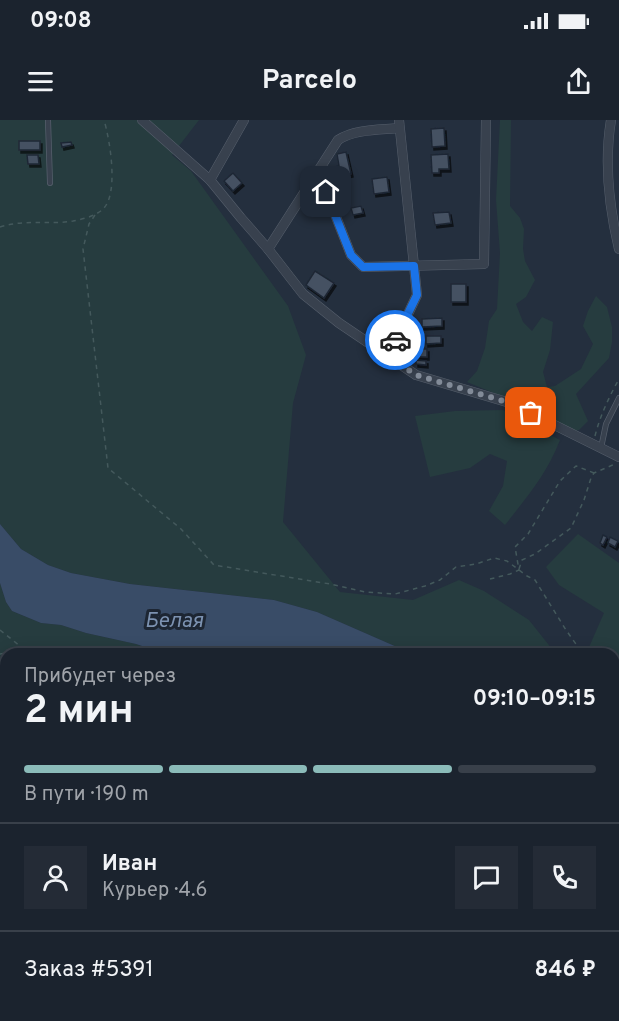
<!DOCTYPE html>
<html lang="ru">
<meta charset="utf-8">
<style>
body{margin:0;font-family:Overpass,sans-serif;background:#242b36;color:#f1f3f6;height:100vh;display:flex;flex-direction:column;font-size:22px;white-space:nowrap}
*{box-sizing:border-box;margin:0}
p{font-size:20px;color:#a0a4aa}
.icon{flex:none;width:33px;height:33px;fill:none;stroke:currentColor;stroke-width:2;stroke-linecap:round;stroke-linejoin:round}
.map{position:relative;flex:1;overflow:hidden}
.drawer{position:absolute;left:0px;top:528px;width:620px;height:374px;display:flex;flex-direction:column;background:#1b232e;border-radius:18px 18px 0 0;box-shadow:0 3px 15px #0003,0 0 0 2px #39404a}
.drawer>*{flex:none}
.pin{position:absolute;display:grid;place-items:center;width:51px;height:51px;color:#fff;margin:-26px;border-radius:12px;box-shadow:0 3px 9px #0006}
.courier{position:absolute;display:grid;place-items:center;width:60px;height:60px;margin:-30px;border:4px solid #1a73e8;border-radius:50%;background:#fff;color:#222;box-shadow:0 2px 8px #0007}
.headline em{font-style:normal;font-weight:700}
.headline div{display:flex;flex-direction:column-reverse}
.headline{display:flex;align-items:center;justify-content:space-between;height:102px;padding:0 24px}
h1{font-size:39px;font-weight:700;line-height:45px}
.bar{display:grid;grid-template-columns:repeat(4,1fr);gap:9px 6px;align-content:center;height:72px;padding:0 24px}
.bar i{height:8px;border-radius:4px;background:#39404a}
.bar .selected{background:#8bbbb9}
.bar p{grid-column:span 4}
.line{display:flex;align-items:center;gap:15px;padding:0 24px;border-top:2px solid #39404a}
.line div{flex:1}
.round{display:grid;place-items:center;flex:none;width:63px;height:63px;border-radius:0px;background:#242b36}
.status{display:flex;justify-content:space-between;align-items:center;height:42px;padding:0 30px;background:#1b232e;direction:ltr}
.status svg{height:16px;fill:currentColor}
header{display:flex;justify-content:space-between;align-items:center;height:78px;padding:0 24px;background:#1b232e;font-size:27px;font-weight:700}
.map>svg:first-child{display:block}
</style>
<div class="status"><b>09:08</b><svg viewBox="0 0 49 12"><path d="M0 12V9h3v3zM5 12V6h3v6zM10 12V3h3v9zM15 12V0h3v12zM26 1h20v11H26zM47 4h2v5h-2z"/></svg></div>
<header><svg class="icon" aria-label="menu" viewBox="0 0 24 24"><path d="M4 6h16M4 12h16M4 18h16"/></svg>Parcelo<svg class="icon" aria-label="share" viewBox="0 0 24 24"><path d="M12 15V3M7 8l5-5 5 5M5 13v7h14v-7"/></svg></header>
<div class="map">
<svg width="619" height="901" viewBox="0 0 619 901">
<defs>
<filter id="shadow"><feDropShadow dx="2" dy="3" stdDeviation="0" flood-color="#0009"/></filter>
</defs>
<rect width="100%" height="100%" fill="#242f3e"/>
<g fill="#263c3f">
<path d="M0,0H199L172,35L191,51L288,186L306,235L293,283L283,402L340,472L413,480L459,460L484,471L529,500L556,534H413L317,492L274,480L130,464L71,453L48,445L21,429L0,404Z"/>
<path d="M500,0H511L510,86L520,98L524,109L523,129L525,141L535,160L526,177L516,184L523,202L532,211L542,197L553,202L550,230L543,252L547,267L555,266L581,249L593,224L583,206L588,191L596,176L607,187L612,207V222L609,238L576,274L588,301L579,310L574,311L506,278L467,262L477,251L485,228L489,201L497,189L500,133L496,80Z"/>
<path d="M503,290L560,320C547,354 527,377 505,405L489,391L503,366L507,341L490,334L470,348L430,357L415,296L455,291Z"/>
<path d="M578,414L619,443V723L614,718V534H586L604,493L559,465L546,447Z"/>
<path d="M0,463L6,482L12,491L24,496L41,503L61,505L86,513L136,524L166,534H6V896H614V824L619,828V901H0Z"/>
</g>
<g fill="#394c67">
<path d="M0,404L21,429L48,445L71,453L130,464L274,480L317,492L413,534H166L136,524L86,513L61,505L41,503L12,491L6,482L0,463Z"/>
<path d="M614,718L619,723V828L614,824Z"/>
</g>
<g fill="#455162" stroke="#1f2835" stroke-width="1.5" filter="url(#shadow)">
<path d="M444,8L445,26L432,27L431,9Z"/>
<rect x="19" y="21" width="21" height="9"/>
<path d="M71,22L72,25L62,27L61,23Z"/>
<path d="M346,32L351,54L330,59L328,49L339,46L337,34Z"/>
<path d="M448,34L449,49H439V53H432L431,35Z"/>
<path d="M27,35H38L39,44H28Z"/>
<path d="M233,53L242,63L233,71L224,61Z"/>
<path d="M387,57L389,72L374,74L372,59Z"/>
<path d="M361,86L363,93L353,95L351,88Z"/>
<path d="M449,92L451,103L435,105L433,93Z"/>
<path d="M315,151L334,163L324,178L306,165Z"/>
<rect x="451" y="164" width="15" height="18"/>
<path d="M442,198V206L422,207V199Z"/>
<path d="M426,216H441V223L426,224Z"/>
<rect x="418" y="229" width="9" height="8"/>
<path d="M416,240L426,241V245L416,244Z"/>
<path d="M603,415L607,417L603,425L600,423Z"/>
<path d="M610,417L618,421L615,427L608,423Z"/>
</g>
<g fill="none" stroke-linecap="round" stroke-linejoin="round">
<g stroke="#565f6c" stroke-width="6">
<g id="lane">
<path d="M48,0L50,63"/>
<path d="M601,328L606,304L619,278"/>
</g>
</g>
<g stroke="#565f6c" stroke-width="10">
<g id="street">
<path d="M142,0L210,60L241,98L268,129L303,174L339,203L416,255L510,283L619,337"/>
<path d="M611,0C604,43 609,87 619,129"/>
<path d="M318,51L351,135L363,147L484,144L486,0"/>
<path d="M210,60L244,0"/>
<path d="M268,129L338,20C355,9 380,10 399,8"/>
<path d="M388,236L417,175L399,0"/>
</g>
</g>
<g stroke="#44595c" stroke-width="1.5" stroke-dasharray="4.5 4.5" stroke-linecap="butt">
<path d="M95,95L89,104L83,129L108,348L181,409L214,445L330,464L365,472L395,474L425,466L440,460L456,447L476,444L494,438L507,441L527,456L535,460L566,510L583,534"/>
<path d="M0,107C24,99 49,105 73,101C83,99 96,96 103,89C119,74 110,20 104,0"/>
<path d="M595,316C600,296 609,277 619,259"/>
<path d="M519,449L522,440L535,434L571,408L584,380L591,358L594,353L615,344"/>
<path d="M490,459L510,454L519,450L515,427L528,414L560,361L576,346L594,353"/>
<path d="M0,510L30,534"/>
<path d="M0,534L24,530"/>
<path d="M614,567L619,565"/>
<path d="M614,572V576L619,580"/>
<path d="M614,575L619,588"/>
<path d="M0,625L6,626"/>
<path d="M614,688L619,693"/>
<path d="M0,811L6,815"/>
<path d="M614,840L617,846V854L614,856"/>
<path d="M614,859L619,864"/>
<path d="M0,892L8,901"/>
<path d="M329,896L330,901"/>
<path d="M379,896V901"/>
<path d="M492,896L497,901"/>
<path d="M233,901L237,896"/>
</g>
<use href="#lane" stroke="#38414e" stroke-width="4.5"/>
<use href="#street" stroke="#38414e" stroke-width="9"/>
</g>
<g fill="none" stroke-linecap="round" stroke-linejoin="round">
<path stroke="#828b98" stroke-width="6" stroke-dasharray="0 10.8" d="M395,220L388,236L416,255L510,283L531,293"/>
<path stroke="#1a73e8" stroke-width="8" d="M326,72L351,135L363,147L414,146L417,175L395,220"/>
</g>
<g text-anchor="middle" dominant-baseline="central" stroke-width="6" stroke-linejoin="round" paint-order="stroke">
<g font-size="21" font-style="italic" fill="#7c92b1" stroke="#1d2633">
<text x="174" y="501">Белая</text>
</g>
</g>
</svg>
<div class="pin" style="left:531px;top:293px;background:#ea580c"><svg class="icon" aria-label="bag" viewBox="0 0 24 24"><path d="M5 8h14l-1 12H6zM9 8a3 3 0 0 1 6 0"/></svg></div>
<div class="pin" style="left:326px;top:72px;background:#1f2937"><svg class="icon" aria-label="home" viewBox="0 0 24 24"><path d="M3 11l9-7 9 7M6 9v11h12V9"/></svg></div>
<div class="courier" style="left:395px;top:220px"><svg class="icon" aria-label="car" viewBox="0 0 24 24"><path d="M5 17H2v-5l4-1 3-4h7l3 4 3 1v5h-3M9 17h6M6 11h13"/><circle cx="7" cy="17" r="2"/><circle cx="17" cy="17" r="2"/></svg></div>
<section class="drawer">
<div class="headline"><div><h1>2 мин</h1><p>Прибудет через</p></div><em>09:10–09:15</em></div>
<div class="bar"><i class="selected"></i><i class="selected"></i><i class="selected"></i><i></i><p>В пути · 190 m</p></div>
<div class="line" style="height:108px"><a class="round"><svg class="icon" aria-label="person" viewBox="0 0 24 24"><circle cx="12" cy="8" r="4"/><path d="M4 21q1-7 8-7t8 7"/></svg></a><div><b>Иван</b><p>Курьер · 4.6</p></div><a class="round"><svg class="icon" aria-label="chat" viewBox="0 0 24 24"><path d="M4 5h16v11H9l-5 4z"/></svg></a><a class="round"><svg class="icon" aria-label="phone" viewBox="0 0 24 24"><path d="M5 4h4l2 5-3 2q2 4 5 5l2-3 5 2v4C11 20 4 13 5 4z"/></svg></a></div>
<div class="line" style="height:78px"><div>Заказ #5391</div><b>846 ₽</b></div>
</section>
</div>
